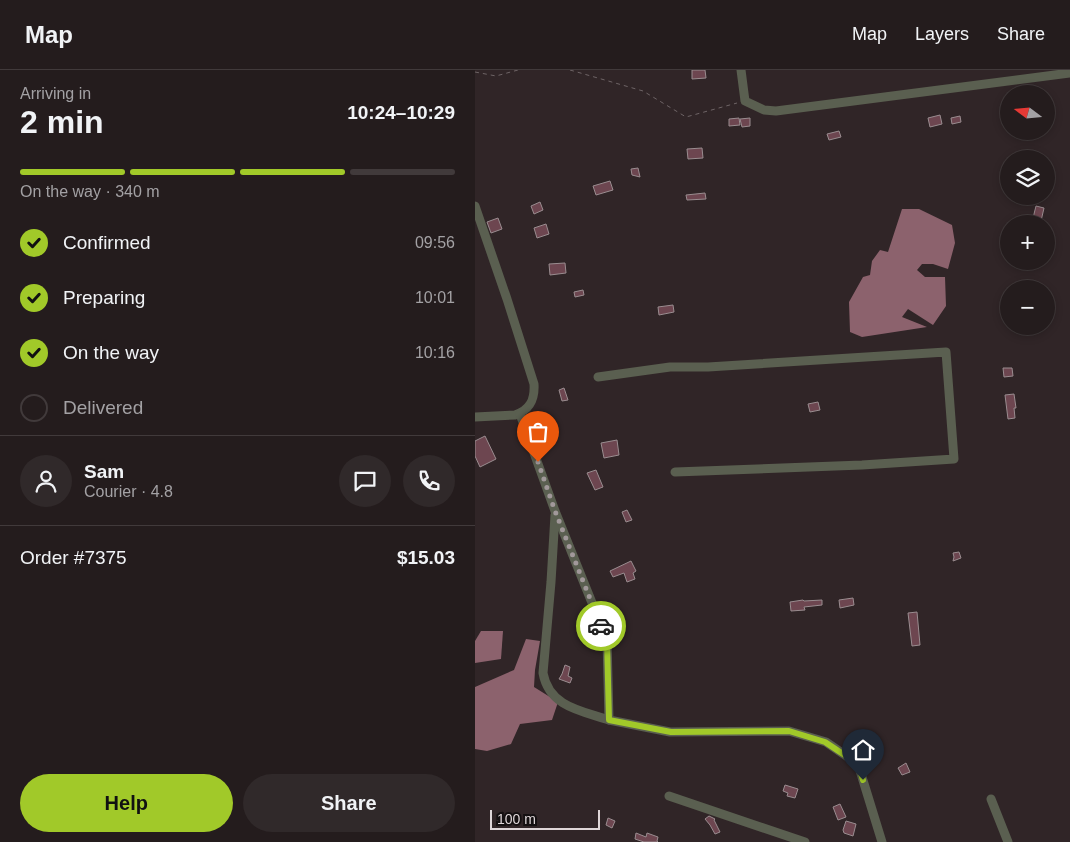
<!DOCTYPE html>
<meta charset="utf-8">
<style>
body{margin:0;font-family:Helvetica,sans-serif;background:#30292a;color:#f1f3f6;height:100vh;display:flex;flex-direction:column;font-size:19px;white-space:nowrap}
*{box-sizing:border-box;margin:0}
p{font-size:16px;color:#a3a1a4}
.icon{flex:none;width:28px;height:28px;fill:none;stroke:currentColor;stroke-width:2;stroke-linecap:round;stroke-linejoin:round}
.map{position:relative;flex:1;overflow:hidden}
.side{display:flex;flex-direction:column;background:#241c1d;width:475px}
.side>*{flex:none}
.needle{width:32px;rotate:286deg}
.fabs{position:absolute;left:525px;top:15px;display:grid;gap:10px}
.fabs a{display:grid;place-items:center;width:55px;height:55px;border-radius:50%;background:#241c1d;box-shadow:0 2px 8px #0003,0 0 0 1px #413a3b;font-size:25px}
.scale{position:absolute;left:15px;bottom:12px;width:110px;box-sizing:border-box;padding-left:5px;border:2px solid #ded6d8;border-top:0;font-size:14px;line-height:18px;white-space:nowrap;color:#ded6d8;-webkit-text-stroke:4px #141011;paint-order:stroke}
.pin{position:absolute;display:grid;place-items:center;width:42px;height:42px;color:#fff;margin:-51px -21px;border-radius:50% 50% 50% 0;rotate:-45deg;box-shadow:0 0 5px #0007}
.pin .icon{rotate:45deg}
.courier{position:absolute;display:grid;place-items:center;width:50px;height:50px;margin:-25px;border:4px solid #a1c929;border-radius:50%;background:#fff;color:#222;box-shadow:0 1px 6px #0007}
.head em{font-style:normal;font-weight:700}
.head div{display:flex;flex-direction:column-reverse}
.head{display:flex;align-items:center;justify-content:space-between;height:85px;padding:0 20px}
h1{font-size:32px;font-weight:700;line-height:38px}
.bar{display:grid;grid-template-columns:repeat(4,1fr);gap:8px 5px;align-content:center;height:60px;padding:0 20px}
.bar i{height:6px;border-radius:4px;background:#413a3b}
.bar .active{background:#a1c929}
.bar p{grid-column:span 4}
.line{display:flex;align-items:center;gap:12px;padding:0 20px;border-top:1px solid #413a3b}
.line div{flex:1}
.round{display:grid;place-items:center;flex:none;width:52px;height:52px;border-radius:26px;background:#30292a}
ol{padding:0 20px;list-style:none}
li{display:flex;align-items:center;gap:15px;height:55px}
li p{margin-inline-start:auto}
li .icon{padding:5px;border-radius:50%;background:#a1c929;color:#111;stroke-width:4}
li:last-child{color:#a3a1a4}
li i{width:28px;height:28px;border:2px solid #413a3b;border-radius:50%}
.primary-button{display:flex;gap:10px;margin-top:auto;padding:10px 20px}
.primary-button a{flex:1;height:58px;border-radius:30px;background:#a1c929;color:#111;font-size:20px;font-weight:700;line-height:58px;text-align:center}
.primary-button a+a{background:#30292a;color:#f1f3f6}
header{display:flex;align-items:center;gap:30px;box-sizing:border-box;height:70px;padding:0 25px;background:#241c1d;border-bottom:1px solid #413a3b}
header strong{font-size:24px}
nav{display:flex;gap:28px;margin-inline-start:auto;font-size:18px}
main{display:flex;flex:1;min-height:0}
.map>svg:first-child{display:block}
</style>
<header>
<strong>Map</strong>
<nav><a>Map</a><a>Layers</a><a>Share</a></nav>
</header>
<main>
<section class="side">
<div class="head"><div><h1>2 min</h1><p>Arriving in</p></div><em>10:24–10:29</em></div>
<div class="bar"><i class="active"></i><i class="active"></i><i class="active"></i><i></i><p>On the way · 340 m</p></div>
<ol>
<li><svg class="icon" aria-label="check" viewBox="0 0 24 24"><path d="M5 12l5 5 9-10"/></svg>Confirmed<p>09:56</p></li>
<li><svg class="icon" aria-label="check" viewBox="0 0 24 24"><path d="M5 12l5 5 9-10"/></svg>Preparing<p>10:01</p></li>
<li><svg class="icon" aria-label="check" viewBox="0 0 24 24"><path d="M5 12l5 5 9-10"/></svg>On the way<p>10:16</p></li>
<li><i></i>Delivered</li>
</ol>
<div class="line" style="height:90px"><a class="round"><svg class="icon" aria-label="person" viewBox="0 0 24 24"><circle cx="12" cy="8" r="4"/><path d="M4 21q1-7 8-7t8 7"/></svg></a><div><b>Sam</b><p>Courier · 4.8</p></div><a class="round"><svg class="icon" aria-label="chat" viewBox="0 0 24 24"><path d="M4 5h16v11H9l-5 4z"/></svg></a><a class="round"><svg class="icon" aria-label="phone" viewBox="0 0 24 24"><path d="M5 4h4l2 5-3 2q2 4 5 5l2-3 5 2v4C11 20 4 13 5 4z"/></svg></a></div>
<div class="line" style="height:65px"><div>Order #7375</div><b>$15.03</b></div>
<div class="primary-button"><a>Help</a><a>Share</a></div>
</section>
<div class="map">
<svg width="595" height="772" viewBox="0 0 595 772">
<rect width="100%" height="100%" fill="#302527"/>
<g fill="#8c626d">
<path d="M427,139H444L477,155L480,173L473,199L458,194H447L442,200L450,207H470L471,236L458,255L433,239L427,247L452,257L387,267L375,262L374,232L388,207L395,205L397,191L405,180L413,182Z"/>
<path d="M6,561H28L26,589L0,593V571Z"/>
<path d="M51,569L65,571L60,600L59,617L83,632L77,650L45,654L36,674L12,681L0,679V617L39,600Z"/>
</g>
<g fill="#6d4650" stroke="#9a8d90">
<path d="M217,0H230L231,8L217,9Z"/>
<path d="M465,45L467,54L455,57L453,48Z"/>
<path d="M485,46L486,52L477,54L476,48Z"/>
<path d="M264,48L265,55L254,56V49Z"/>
<path d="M275,48V56L267,57L265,49Z"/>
<path d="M364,61L366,67L354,70L352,64Z"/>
<path d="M227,78L228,88L213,89L212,79Z"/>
<path d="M163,98L165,107L157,105L156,99Z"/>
<path d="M135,111L138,120L121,125L118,116Z"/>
<path d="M230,123L231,129L212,130L211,125Z"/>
<path d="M65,132L68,140L59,144L56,136Z"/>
<path d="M561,136L569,138L566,151L558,148Z"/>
<path d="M23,148L27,159L16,163L12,152Z"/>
<path d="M71,154L74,164L62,168L59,158Z"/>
<path d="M90,193L91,203L75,205L74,194Z"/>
<path d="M108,220L109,225L100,227L99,222Z"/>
<path d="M198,235L199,242L184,245L183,237Z"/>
<path d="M528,298H537L538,306L529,307Z"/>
<path d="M89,318L93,330L87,331L84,320Z"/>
<path d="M539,324L541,338H539L540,348L533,349L530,325Z"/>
<path d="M343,332L345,340L335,342L333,334Z"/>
<path d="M10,366L21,389L5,397L0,386V371Z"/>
<path d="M142,370L144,385L129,388L126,373Z"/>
<path d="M121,400L128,417L120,420L112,403Z"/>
<path d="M152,440L157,450L151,452L147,442Z"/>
<path d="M484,482L486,488L478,491L479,487L478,483Z"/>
<path d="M156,491L161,501L158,503L160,509L152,512L149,503L138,507L135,501Z"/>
<path d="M378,528L379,535L365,538L364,530Z"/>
<path d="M328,530L329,531L347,530V535L329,537L330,540L316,541L315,532Z"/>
<path d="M442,542L445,575L437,576L433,543Z"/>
<path d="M90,595L95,597L93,606L97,608L95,613L84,609L87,604Z"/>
<path d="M431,693L435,702L427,705L423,698Z"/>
<path d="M310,715L323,719L320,728L312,726L313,723L308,721Z"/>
<path d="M365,734L371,747L363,750L358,737Z"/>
<path d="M234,746L240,749L239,750L245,762L240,764L235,755L230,749Z"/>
<path d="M133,748L140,751L137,758L131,755Z"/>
<path d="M371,751L381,754L378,766L369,763L368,760Z"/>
<path d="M161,763L171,767L172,763L183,767L182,771L183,772H169L160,769Z"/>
</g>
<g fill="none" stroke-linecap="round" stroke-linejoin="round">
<g stroke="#6e6466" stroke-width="1" stroke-dasharray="4 4" stroke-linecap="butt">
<path d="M95,0L168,21L211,47L262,33"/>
<path d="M0,2L21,6L43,0"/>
</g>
<g stroke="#5a5f50" stroke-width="9">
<path d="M266,0L270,31L289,40L301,41L595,3"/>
<path d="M0,136L32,229L59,314C60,330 55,340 40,345L0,347"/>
<path d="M123,307L195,297H233L471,282L479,389L387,395L200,402"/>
<path d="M45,344L80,441L132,570L134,650L195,662L314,661L351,672L383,694L407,772"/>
<path d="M80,445L76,512L68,603C74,637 107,641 134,650"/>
<path d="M194,726L330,772"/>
<path d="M516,729L533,772"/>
</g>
</g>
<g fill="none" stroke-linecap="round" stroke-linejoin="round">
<path stroke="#a1989a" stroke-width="5" stroke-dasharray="0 9" d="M63,392L80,441L126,556"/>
<path stroke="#a1c929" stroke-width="6" d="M126,556L132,570L134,650L196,662L314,661L350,672L383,694L388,710"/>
</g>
</svg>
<div class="fabs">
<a><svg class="needle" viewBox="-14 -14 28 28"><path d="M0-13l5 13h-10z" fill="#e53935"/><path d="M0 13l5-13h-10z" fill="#a3a1a4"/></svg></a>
<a><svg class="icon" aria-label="layers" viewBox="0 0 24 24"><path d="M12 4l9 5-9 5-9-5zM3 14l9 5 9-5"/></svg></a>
<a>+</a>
<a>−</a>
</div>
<div class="scale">100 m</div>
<div class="pin" style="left:63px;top:392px;background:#ea580c"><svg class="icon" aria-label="bag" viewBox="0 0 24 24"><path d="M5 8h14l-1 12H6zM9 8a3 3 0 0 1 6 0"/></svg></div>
<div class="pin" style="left:388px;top:710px;background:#1f2937"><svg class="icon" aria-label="home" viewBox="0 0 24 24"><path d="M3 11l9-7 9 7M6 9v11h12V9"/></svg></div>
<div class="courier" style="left:126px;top:556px"><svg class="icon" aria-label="car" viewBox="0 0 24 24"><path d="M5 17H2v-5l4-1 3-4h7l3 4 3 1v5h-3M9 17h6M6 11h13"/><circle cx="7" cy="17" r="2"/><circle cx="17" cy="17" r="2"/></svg></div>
</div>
</main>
